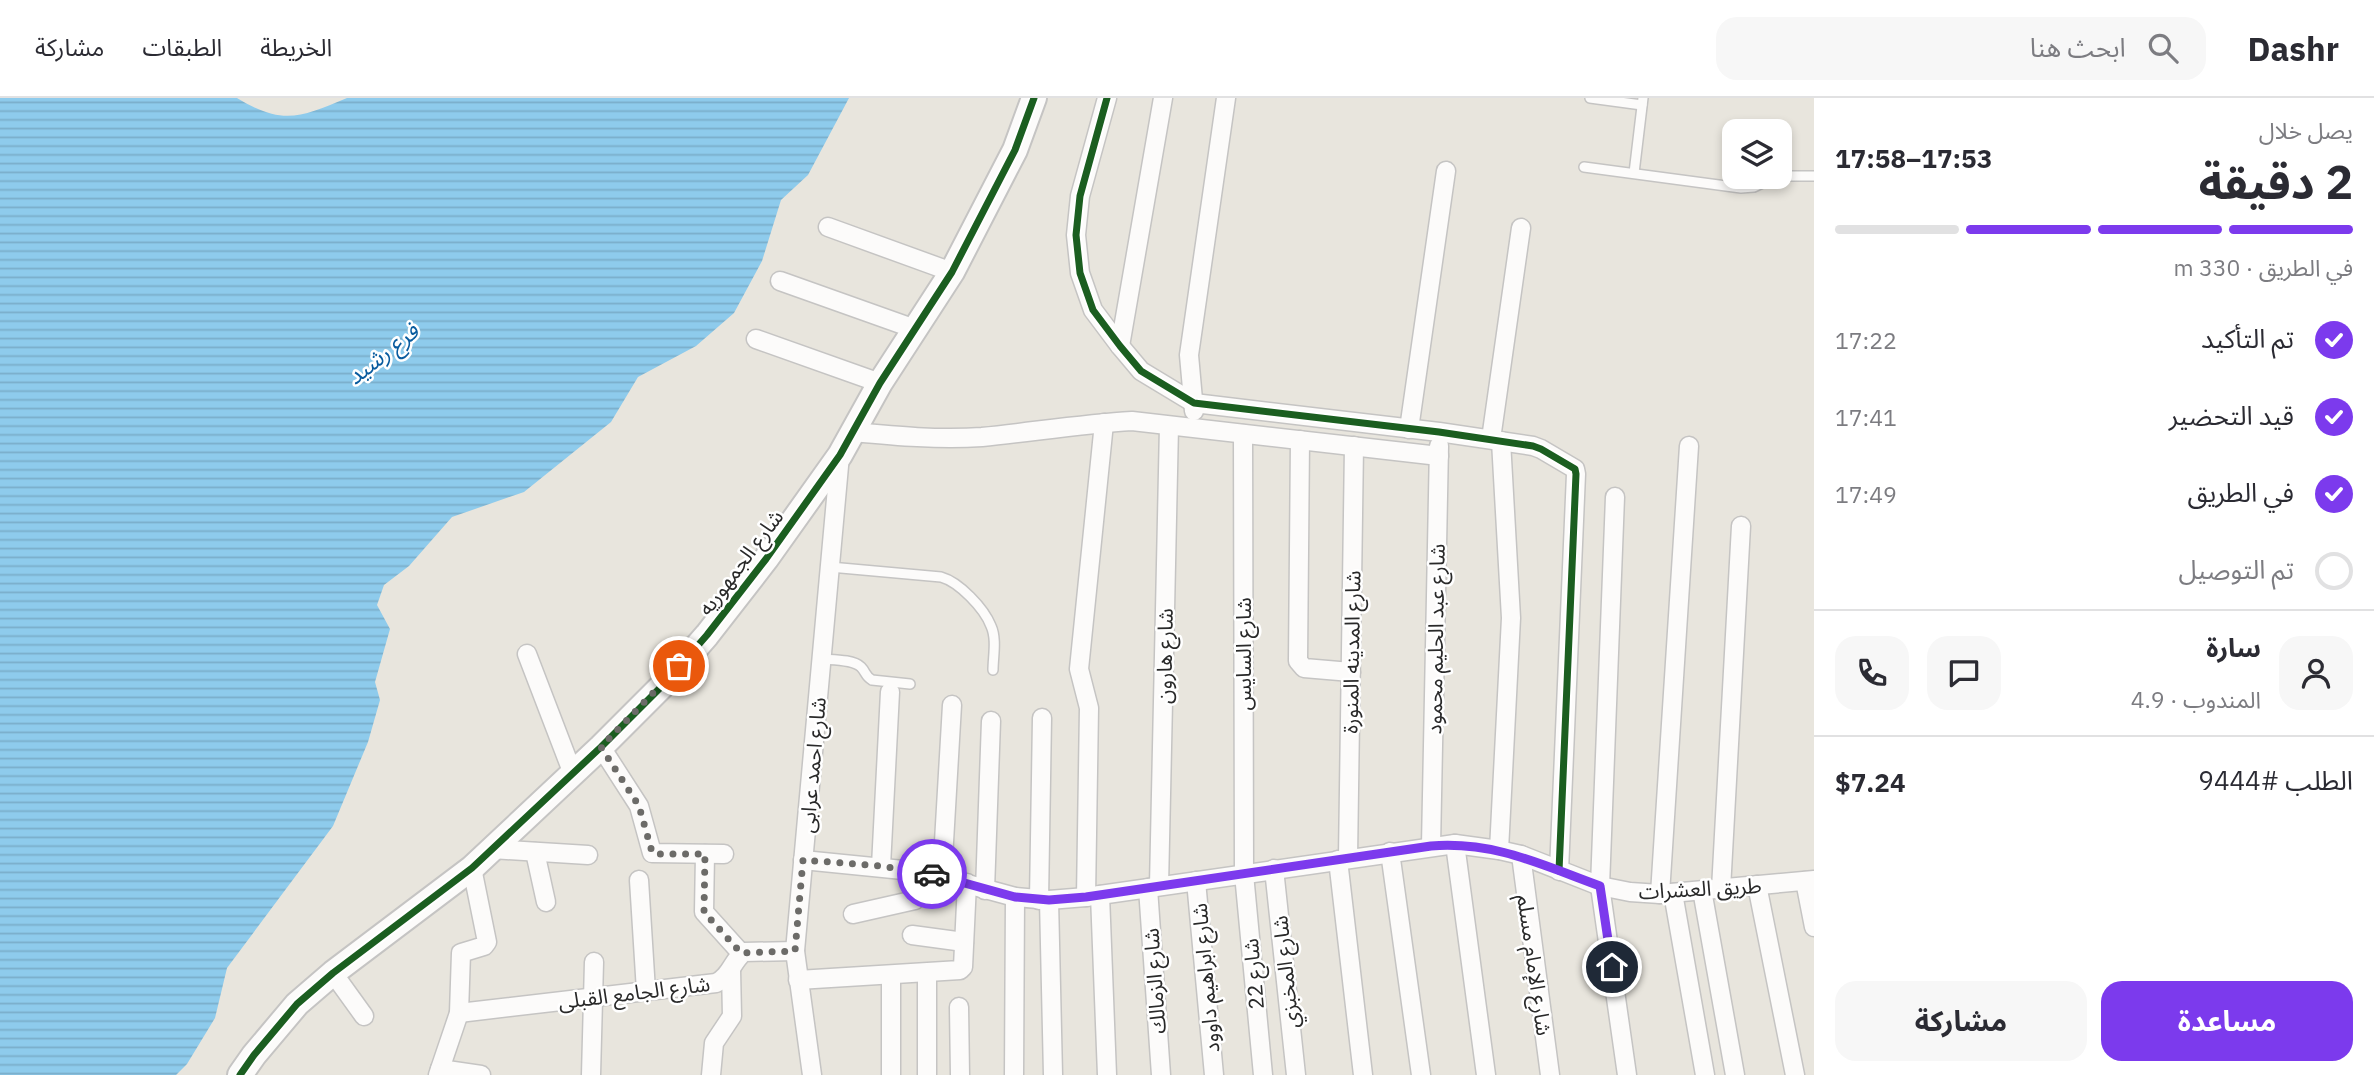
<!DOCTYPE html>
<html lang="ar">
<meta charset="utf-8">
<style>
body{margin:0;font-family:"IBM Plex Sans","Noto Sans Arabic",sans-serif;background:#f7f7f7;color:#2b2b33;direction:rtl;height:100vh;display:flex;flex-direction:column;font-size:26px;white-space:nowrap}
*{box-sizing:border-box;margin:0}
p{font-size:23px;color:#7c7c81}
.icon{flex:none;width:38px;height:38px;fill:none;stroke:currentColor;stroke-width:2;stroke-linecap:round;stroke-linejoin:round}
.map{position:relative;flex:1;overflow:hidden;direction:ltr}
.sheet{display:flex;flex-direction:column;background:#fff;width:560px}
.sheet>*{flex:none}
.fabs{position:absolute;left:1722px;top:21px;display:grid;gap:14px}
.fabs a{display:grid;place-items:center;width:70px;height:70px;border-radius:14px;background:#fff;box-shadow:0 4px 10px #0003;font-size:35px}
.pin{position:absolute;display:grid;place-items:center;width:60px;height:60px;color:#fff;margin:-30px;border:4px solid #fff;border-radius:50%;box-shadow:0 2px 7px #0007}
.courier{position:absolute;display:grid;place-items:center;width:70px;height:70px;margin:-35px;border:5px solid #7c3aed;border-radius:50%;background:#fff;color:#222;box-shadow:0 2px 9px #0007}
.head em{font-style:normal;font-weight:700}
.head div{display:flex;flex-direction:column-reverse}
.head{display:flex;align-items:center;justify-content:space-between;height:119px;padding:0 21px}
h1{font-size:46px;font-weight:700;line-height:52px}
.bar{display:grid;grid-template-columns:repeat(4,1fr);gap:10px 7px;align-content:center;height:84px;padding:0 21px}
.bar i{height:9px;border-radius:5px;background:#e1e1e2}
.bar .on{background:#7c3aed}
.bar p{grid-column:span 4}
.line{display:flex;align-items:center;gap:18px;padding:0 21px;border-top:2px solid #e1e1e2}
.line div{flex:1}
.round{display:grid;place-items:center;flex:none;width:74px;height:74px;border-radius:21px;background:#f7f7f7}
ol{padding:0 21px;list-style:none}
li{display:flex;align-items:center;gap:21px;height:77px}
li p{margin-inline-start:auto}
li .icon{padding:7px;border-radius:50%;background:#7c3aed;color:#fff;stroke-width:4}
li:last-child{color:#7c7c81}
li i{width:38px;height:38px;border:4px solid #e1e1e2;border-radius:50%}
.primary-button{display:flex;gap:14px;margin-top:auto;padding:14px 21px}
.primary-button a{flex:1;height:80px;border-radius:21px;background:#7c3aed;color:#fff;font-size:28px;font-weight:700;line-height:80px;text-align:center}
.primary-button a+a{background:#f7f7f7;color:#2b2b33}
header{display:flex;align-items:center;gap:42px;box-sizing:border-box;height:98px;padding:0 35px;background:#fff;border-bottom:2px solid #e1e1e2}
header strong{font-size:33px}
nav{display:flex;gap:38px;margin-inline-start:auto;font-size:24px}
.search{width:490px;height:63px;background:#f7f7f7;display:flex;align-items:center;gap:18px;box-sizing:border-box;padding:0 24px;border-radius:21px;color:#7c7c81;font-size:26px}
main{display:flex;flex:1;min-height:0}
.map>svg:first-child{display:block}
</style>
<header>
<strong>Dashr</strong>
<div class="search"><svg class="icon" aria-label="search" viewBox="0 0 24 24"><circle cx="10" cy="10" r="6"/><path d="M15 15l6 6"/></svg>ابحث هنا</div>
<nav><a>الخريطة</a><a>الطبقات</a><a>مشاركة</a></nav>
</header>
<main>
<section class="sheet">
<div class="head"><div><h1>2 دقيقة</h1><p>يصل خلال</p></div><em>17:53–17:58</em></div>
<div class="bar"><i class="on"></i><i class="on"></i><i class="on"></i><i></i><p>في الطريق · 330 m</p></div>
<ol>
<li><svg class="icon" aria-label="check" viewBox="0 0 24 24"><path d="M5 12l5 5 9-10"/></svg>تم التأكيد<p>17:22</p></li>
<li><svg class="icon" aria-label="check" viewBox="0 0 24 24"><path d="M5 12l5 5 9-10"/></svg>قيد التحضير<p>17:41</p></li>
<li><svg class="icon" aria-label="check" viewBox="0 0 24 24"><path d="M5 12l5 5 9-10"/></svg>في الطريق<p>17:49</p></li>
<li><i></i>تم التوصيل</li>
</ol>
<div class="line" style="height:126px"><a class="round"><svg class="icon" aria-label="person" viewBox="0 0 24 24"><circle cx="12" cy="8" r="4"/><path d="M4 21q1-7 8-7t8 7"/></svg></a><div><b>سارة</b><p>المندوب · 4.9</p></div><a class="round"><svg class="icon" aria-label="chat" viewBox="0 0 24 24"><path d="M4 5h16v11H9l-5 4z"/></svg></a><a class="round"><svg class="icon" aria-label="phone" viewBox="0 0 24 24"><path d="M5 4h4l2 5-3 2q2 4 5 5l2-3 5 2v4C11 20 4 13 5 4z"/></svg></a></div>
<div class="line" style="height:91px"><div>الطلب #9444</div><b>$7.24</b></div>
<div class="primary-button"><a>مساعدة</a><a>مشاركة</a></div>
</section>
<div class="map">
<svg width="1814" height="977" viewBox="0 0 1814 977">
<defs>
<pattern id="water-rules" width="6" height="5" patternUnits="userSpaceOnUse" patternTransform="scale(1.75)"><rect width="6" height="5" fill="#8ecbec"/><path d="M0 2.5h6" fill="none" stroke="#7aaeca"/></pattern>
</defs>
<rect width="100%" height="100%" fill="#e8e5dd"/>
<path fill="url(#water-rules)" d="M0,0H237C283,28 301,19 347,0H849L808,77L781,102L762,163L734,215L696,248L638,279L611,324L524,394L452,419L409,468L384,487L377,507L390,531L375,584L380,602L368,644L333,728L227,870L215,920L187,966L176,977H0Z"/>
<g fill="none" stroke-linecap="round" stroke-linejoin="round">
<g stroke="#c5c4c3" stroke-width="12">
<g id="lane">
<path d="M1590,0L1642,7"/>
<path d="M1584,69L1741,90L1754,89L1775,79"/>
<path d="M1634,75L1643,0"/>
<path d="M1780,78H1814"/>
<path d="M830,469L941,479C959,484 984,510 991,528C997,541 993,559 993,572"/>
<path d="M821,561C832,562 853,561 861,569C866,574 865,578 872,582L910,586"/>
</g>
</g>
<g stroke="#c5c4c3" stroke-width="21">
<g id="street">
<path d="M1107,0L1080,98L1076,137L1080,175L1093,212L1120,248L1141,273L1194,305L1439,334L1533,348L1541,351L1575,371L1576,376L1559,773"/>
<path d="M828,129L952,174"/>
<path d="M780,183L915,231"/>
<path d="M756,241L880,285"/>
<path d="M1120,248L1163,0"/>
<path d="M1194,313L1189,257L1226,0"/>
<path d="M1409,331L1446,73"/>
<path d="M853,334C896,338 939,342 982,339C1032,334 1082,326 1132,323L1439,358"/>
<path d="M1243,336L1244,776L1263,977"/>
<path d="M1491,341L1521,130"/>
<path d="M1300,342L1298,563L1304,570L1351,574"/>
<path d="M1615,399L1600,788L1627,977"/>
<path d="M527,556L573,676"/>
<path d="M601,649L639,708L652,755L724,756"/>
<path d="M1455,746L1486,977"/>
<path d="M1431,748L1439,348"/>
<path d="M492,751L588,757"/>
<path d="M1499,752L1511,520L1501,343"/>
<path d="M535,754L546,804"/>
<path d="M1390,754L1421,977"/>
<path d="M705,756L704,814L741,855"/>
<path d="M1521,757L1550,977"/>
<path d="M1348,760L1354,348"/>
<path d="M803,762L923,774L1015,799L1049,802L1086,799L1455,746L1499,752L1521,757L1600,788L1630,794L1660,796L1814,782"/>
<path d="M1338,762L1363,977"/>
<path d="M881,768L890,594"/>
<path d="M1274,771L1296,977"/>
<path d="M942,778L952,607"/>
<path d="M639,782L646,893"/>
<path d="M1196,783L1214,977"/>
<path d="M1805,783L1814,829"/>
<path d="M1757,787L1795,977"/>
<path d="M1159,788L1169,328"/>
<path d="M1148,790L1161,977"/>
<path d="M1721,791L1741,428"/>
<path d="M985,792L991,623"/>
<path d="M1702,792L1735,977"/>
<path d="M1673,795L1705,977"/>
<path d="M1660,796L1689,348"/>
<path d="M1100,797L1107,977"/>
<path d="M1086,799L1089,610L1079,571L1104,325"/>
<path d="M1039,802L1042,620"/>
<path d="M1049,802L1053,977"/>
<path d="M853,816L915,802L919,797L923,774"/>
<path d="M912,837L964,844"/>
<path d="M333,875L364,918"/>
<path d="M927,875V977"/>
<path d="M798,882L960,872L963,869L967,785"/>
<path d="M959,909L960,977"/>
<path d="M459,915L716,885C731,878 732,863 744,854L795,853"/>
<path d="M440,971L481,977"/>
<path d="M438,977L459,915L461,855L484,848L487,844L472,770"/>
<path d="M591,977L594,864"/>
<path d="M711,977L714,945L732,918L731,872"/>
<path d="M812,977L795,853L840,357"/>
<path d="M891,977V877"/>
<path d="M1014,977L1015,799"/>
</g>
</g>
<g stroke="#c5c4c3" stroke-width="28">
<path id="secondary" d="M240,977L254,957L297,906L333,875L472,770L601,649L666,584L707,537L766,461L840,357L880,285L952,174L1015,52L1034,0"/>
</g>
<use href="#lane" stroke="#fcfbfa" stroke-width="9"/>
<use href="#street" stroke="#fcfbfa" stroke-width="18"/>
<use href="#secondary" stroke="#fcfbfa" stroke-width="24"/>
<g stroke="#fff" stroke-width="11">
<g id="cycleway">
<path d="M1107,0L1080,98L1076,137L1080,175L1093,212L1120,248L1141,273L1194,305L1439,334L1533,348L1541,351L1575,371L1576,376L1559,773"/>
<path d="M240,977L254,957L297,906L333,875L472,770L601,649L666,584L707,537L766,461L840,357L880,285L952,174L1015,52L1034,0"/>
</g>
</g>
<use href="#cycleway" stroke="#1b5e20" stroke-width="7"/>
</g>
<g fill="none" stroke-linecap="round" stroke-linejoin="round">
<path stroke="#6c6b68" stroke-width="7" stroke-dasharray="0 12.6" d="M679,568L601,649L639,708L652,754L655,756H705L704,814L741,855L795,853L803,762L881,768L932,776"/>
<path stroke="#7c3aed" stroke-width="9" d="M932,776L1015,799L1049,802L1086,799L1431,748C1495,743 1542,767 1600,788L1612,869"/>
</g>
<g text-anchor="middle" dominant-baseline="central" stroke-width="5" stroke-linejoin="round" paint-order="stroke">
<g font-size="21" fill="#292929" stroke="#fff">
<text transform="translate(740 464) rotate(-53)">شارع الجمهوريه</text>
<text transform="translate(1435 541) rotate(-89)">شارع عبد الحليم محمود</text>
<text transform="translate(1351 554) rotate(-89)">شارع المدينه المنورة</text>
<text transform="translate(1243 556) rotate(-90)">شارع السايس</text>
<text transform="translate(1164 558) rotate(-89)">شارع هارون</text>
<text transform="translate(812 667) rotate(-85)">شارع احمد عرابى</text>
<text transform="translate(1700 790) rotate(-3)">طريق العشرات</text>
<text transform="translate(1535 867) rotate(82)">شارع الإمام مسلم</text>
<text transform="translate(1285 874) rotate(-96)">شارع المخبزي</text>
<text transform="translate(1253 876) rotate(-95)">شارع 22</text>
<text transform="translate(1205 880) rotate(-95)">شارع ابراهيم داوود</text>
<text transform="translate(1154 883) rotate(-94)">شارع الزمالك</text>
<text transform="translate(634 894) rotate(-7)">شارع الجامع القبلى</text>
</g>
<g font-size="23" font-style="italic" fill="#085b9e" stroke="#fff">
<text transform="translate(382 255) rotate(-38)">فرع رشيد</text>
</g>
</g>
</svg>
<div class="fabs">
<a><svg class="icon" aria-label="layers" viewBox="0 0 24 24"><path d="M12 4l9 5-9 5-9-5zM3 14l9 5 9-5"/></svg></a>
</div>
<div class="pin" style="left:679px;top:568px;background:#ea580c"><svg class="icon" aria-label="bag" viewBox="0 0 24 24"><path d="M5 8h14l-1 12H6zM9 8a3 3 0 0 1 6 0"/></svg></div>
<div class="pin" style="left:1612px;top:869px;background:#1f2937"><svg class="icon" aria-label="home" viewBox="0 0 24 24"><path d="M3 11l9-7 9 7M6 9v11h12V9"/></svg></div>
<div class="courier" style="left:932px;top:776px"><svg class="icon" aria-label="car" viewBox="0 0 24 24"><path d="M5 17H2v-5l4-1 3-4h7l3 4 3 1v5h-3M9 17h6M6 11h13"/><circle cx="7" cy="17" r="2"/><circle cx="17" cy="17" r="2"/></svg></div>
</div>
</main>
